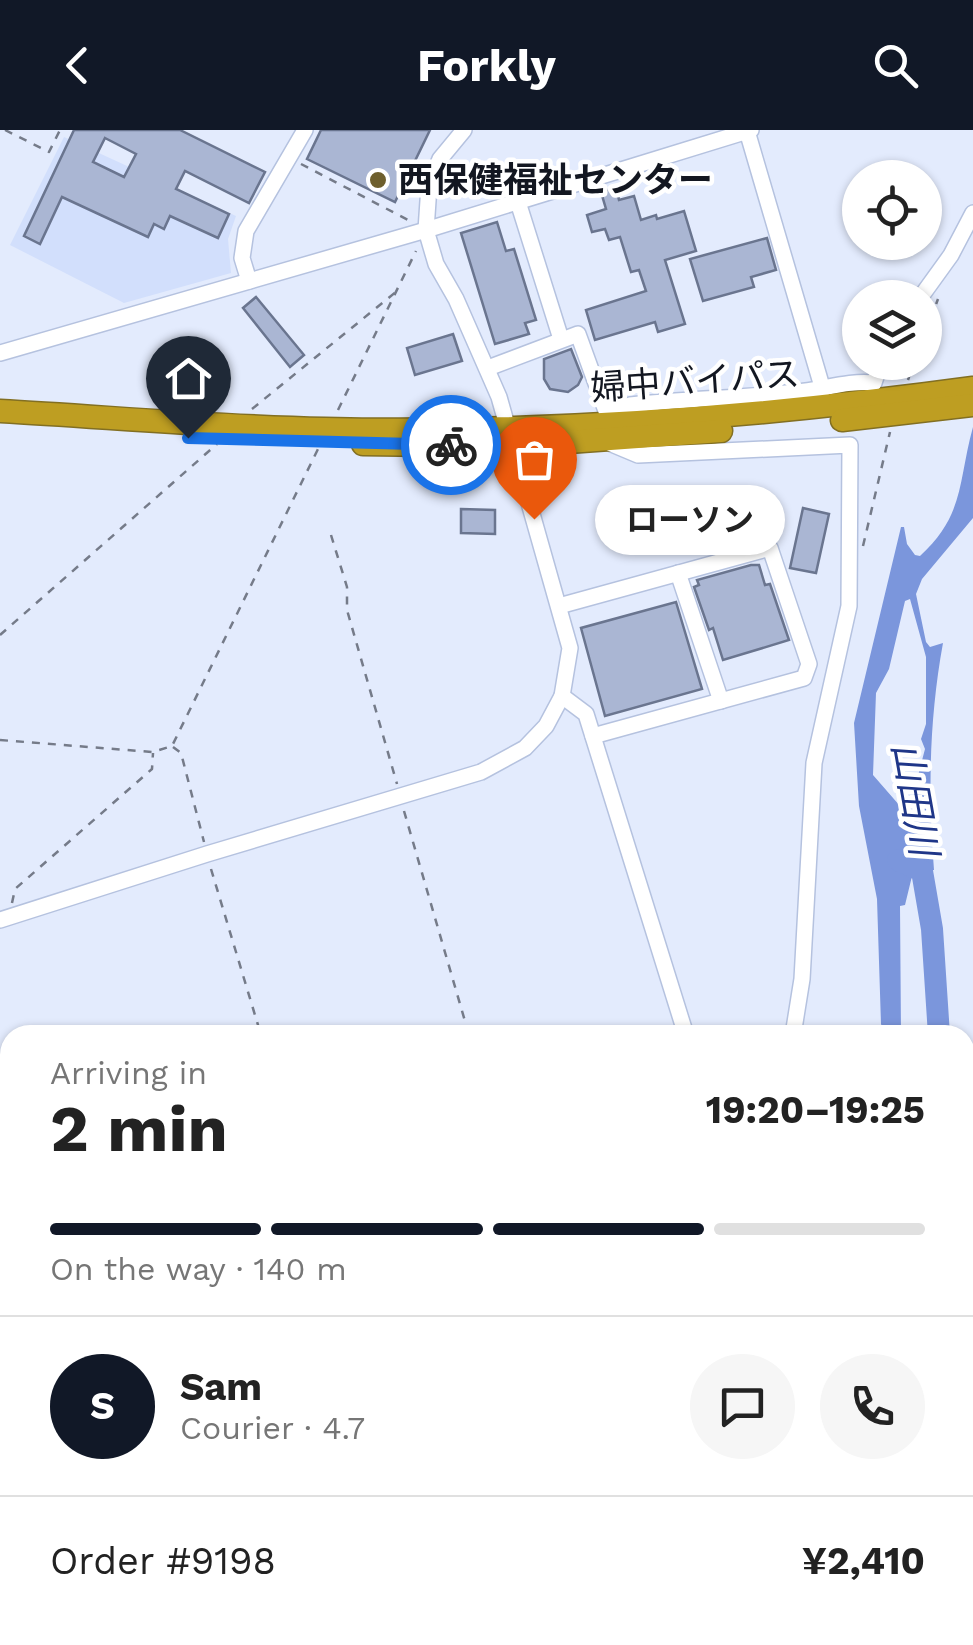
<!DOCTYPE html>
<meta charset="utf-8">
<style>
body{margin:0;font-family:"Work Sans","Noto Sans JP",sans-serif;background:#f6f6f6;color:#222;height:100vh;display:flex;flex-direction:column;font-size:38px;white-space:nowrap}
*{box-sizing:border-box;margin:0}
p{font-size:32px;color:#767676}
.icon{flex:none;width:55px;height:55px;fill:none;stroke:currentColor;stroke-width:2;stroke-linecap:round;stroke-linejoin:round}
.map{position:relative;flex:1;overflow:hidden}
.sheet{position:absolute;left:0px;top:895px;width:975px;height:620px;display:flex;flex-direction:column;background:#fff;border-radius:30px 30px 0 0;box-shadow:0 2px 8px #0004}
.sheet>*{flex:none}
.controls{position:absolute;left:842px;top:30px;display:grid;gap:20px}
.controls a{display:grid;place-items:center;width:100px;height:100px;border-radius:50%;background:#fff;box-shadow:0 2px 8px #0004;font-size:50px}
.pin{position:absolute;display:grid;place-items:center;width:85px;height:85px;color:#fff;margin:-102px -42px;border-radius:50% 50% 50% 0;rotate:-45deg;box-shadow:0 0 10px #0007}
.pin .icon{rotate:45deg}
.courier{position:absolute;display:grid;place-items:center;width:100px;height:100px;margin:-50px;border:8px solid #1a73e8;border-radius:50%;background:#fff;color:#222;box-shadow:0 2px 12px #0007}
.bubble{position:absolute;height:70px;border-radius:35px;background:#fff;box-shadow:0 2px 8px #0004;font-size:32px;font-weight:700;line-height:70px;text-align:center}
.headline em{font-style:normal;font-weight:700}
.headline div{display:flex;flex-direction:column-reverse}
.headline{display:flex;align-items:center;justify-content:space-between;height:170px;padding:0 50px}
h1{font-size:65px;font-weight:700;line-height:75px}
.bar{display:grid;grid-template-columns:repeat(4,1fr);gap:15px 10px;align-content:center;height:120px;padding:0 50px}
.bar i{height:12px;border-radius:8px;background:#e0e0e0}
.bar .current{background:#111827}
.bar p{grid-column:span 4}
.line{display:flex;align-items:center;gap:25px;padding:0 50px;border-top:2px solid #e0e0e0}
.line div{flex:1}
.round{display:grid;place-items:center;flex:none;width:105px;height:105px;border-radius:52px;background:#f6f6f6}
header{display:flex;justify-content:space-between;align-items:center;height:130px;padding:0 50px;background:#111827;color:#fff;font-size:45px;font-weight:700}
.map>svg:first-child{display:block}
</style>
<header><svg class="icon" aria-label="back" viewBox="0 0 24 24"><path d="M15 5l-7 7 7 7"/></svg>Forkly<svg class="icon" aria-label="search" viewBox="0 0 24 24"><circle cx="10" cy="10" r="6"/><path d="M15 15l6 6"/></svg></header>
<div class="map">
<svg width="973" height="1515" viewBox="0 0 973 1515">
<rect width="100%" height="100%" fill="#e3ebfd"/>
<path fill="#d2dffc" d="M64,7L236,86L228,109L231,143L124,173L10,115Z"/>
<path fill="#7b96dc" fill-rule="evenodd" d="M973,297V388L922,449L916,464L926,512L930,517L943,513C929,590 928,663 934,740L913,742L905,775L900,776L901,905H885L881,894L877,769L859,676L854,593L901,397H904L907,414L915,425L920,426C965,385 958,351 973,297ZM910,469L926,527V594L921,609L925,619L914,661V696L911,700L906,698L900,676L873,645L876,563L889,539L905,471Z"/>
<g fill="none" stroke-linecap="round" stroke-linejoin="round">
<g stroke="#7b96dc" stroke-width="22">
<path d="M898,730L922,741L932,799L939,905"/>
<path d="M0,1492L10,1493"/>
<path d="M43,1505L66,1514L140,1505"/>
<path d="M506,1515L511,1505"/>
</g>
</g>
<g fill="#aab6d3" stroke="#6a758f" stroke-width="2.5" fill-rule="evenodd">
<path d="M74,0H180L265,42L249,73L185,41L176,59L229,84L218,108L170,86L164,99L154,94L148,107L62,67L40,114L24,106ZM105,8L136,24L124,47L93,32Z"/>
<path d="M321,0H430L395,72L307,29Z"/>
<path d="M616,57L619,70L634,66L641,90L656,85L657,89L684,81L696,121L665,130L685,194L658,202L655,192L595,210L586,180L646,161L639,140L631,142L620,107L609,110L605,99L592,102L587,85L606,79L601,62Z"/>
<path d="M497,92L506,121L514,119L536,190L525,193L529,204L495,214L461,103Z"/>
<path d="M767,108L776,140L751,147L754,157L703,171L690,129Z"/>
<path d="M256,167L304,225L290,237L243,178Z"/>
<path d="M453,204L462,231L415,245L407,218Z"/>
<path d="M571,219L582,247L578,255L568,262L550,259L544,249V229Z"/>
<path d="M803,378L829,384L816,443L790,438Z"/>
<path d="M461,379L495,380V404L461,403Z"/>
<path d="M751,435H759L765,455L770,454L789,510L723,530L713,498L709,500L694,457L699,455L697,450Z"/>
<path d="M676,472L702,559L605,586L581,498Z"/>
</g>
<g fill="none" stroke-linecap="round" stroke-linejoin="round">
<g stroke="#b5c2df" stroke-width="18">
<g id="minor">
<path d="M747,1L823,260"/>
<path d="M518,72L561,209"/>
<path d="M249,151L242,128L246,101L305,0"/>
<path d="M920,168L951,125L973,83"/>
<path d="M0,223L426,100L751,0"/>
<path d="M488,238L578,204L610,292"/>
<path d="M610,292L615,280L630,275C685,269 741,268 796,262C821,260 849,250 874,253L881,232"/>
<path d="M607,312L638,325L850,315L849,476L814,633L802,849L793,905"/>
<path d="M678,443L721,571"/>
<path d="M559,476L770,418L809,534L804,548L593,606"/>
<path d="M562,566L586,584L686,905"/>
<path d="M0,790L207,724L481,642L525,618L546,596L562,566L570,518L499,267L456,169L436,134L426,100L429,56L440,29L464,0"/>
<path d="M965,1442L973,1443"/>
<path d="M234,1515L278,1505"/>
<path d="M969,1515L973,1476"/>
</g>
</g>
<g stroke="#826f22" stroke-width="25">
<g id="highway">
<path d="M0,281C108,287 216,297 325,299C541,304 759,287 973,258"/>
<path d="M842,290L973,275"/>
<path d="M363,314L513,316L721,301"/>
</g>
</g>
<g stroke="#757b89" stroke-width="2.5" stroke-dasharray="8 8" stroke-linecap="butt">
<path d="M5,0L49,22L60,0"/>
<path d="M301,34L410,91"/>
<path d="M925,204L938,169"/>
<path d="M908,250L914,232"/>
<path d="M252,279L397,161"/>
<path d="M338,280L416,121"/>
<path d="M331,405L347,457V480L397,654"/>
<path d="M863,416L890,302"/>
<path d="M0,505L217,314"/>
<path d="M0,610L153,622L172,616L320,315"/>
<path d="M173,617L181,623L204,712"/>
<path d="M404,681L469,905"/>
<path d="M211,739L261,905"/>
<path d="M12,773L15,759L152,639L153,623"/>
<path d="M965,1045L973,1014"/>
<path d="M0,1194L10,1185"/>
<path d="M0,1353L10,1364"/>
<path d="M0,1406L10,1404"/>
<path d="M845,1515L846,1505"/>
</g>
<use href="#minor" stroke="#fff" stroke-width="15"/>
<use href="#highway" stroke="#be9e22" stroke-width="22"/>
</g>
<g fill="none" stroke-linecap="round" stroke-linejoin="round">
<path stroke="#5c616e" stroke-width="10" stroke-dasharray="0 18" d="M451,315L513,316L534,389"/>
<path stroke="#1a73e8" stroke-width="12" d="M188,308L451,315"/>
</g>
<circle fill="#6e5f2d" stroke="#fff" stroke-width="4" cx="378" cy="50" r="10"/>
<g text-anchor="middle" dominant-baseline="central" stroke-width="9" stroke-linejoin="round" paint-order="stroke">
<g font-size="35" font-weight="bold" fill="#131721" stroke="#fff" text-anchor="start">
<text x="398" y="50">西保健福祉センター</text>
</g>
<g font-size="35" fill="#131721" stroke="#fff">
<text transform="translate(695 251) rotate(-4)">婦中バイパス</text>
</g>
<g font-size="38" font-style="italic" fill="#1f3688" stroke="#fff">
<text transform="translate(915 669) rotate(80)">山田川</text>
</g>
</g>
</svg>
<div class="controls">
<a><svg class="icon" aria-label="locate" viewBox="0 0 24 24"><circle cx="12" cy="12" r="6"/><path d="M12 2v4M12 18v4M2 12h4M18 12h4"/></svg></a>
<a><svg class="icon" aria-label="layers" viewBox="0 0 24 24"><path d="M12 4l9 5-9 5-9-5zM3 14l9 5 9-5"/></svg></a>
</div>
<div class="pin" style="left:534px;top:389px;background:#ea580c"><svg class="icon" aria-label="bag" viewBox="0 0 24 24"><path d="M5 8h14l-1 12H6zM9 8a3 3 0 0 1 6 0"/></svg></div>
<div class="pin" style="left:188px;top:308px;background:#1f2937"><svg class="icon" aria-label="home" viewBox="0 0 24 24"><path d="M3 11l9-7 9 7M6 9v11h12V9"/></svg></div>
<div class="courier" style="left:451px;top:315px"><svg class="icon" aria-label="bike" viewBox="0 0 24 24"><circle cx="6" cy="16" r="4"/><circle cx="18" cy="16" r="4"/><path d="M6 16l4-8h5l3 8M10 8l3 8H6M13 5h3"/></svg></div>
<div class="bubble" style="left:595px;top:355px;width:190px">ローソン</div>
<section class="sheet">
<div class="headline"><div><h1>2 min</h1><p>Arriving in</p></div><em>19:20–19:25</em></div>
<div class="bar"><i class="current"></i><i class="current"></i><i class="current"></i><i></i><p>On the way · 140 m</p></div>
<div class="line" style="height:180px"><b class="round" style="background:#111827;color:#fff">S</b><div><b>Sam</b><p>Courier · 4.7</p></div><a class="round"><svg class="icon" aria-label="chat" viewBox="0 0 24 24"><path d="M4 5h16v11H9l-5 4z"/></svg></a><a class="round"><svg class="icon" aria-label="phone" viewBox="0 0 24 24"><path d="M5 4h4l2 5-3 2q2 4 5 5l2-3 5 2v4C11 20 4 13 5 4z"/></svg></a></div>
<div class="line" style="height:130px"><div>Order #9198</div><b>¥2,410</b></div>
</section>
</div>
